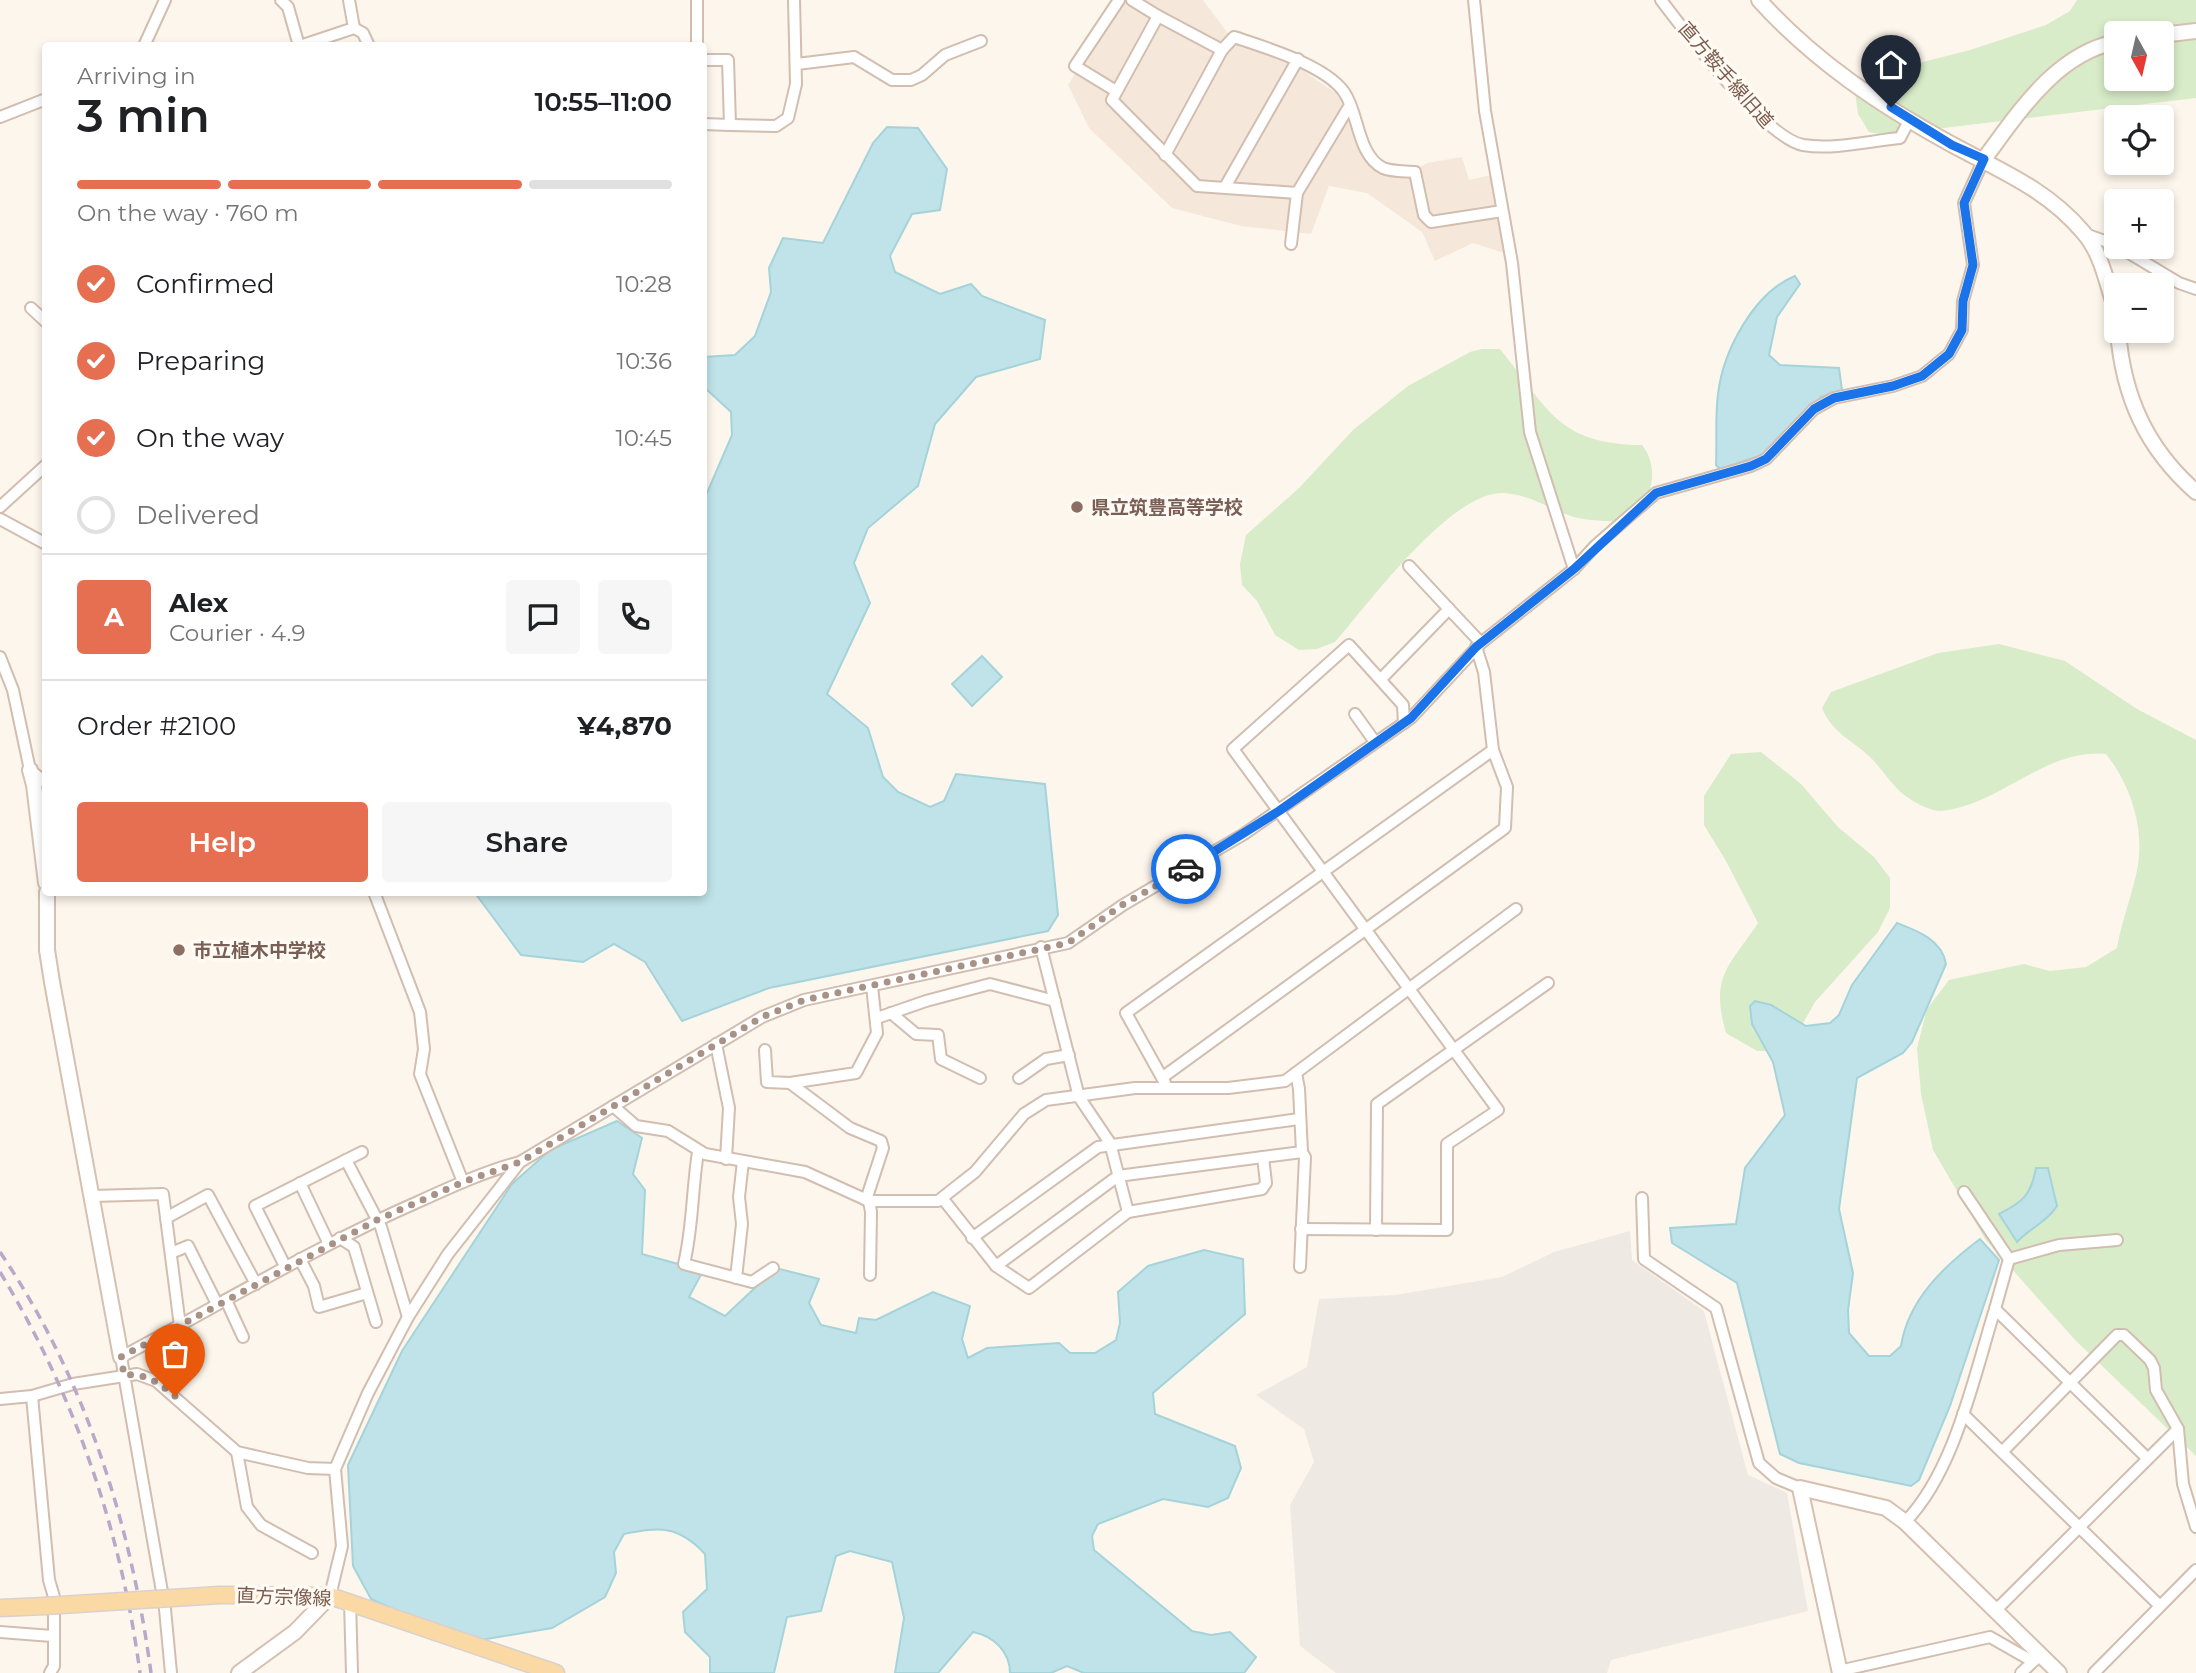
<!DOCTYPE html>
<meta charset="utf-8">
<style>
body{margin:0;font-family:Montserrat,"Noto Sans JP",sans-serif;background:#f6f6f6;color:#202124;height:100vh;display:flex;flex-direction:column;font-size:26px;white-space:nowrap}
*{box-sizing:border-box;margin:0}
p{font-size:23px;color:#757577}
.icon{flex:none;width:38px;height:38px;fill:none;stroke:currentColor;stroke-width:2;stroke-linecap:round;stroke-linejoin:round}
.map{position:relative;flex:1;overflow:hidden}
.sheet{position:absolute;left:42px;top:42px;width:665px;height:854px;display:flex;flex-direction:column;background:#fff;border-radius:7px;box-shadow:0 4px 10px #0003}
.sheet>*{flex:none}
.needle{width:46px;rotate:172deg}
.tools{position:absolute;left:2104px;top:21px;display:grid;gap:14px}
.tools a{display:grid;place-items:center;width:70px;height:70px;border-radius:7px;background:#fff;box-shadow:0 4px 10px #0003;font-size:35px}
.pin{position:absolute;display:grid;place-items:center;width:60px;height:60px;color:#fff;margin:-72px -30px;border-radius:50% 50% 50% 0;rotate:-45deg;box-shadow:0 0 7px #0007}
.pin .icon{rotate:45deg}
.courier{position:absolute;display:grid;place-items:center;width:70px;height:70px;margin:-35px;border:5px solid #1a73e8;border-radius:50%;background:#fff;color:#222;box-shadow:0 2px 9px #0007}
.overview em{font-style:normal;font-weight:600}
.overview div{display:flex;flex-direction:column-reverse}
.overview{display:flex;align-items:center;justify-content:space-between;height:119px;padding:0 35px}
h1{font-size:46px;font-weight:600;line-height:52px}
.bar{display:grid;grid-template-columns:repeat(4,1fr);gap:10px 7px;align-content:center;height:84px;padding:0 35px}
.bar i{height:9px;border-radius:5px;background:#e0e0e0}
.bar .current{background:#e76f51}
.bar p{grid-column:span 4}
.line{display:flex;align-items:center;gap:18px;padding:0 35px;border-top:2px solid #e0e0e0}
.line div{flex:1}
.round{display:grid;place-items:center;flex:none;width:74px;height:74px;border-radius:7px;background:#f6f6f6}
ol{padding:0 35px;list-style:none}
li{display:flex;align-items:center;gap:21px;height:77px}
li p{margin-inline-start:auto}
li .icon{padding:7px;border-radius:50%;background:#e76f51;color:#fff;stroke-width:4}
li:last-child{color:#757577}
li i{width:38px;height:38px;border:4px solid #e0e0e0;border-radius:50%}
.primary-button{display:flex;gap:14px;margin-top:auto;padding:14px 35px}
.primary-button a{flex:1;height:80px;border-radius:7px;background:#e76f51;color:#fff;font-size:28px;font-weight:600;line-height:80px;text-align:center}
.primary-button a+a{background:#f6f6f6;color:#202124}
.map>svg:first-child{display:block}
</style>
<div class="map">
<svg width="2196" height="1673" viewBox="0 0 2196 1673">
<rect width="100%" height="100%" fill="#fdf6ec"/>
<path fill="#f5e8da" d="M1122,0H1203L1235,43L1301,69L1340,96L1350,105L1364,155L1405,175L1427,163L1462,157L1469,180L1491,175L1507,243L1504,253L1473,243L1435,261L1422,232L1367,193L1329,186L1311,234L1241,226L1172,208L1089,128L1068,85Z"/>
<path fill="#efe9e4" d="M1630,1231L1632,1260L1704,1311L1748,1475L1787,1493L1808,1611L1611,1660L1607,1673H1336L1300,1646L1290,1505L1314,1462L1304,1429L1256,1395L1307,1367L1319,1299L1395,1295L1502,1277L1554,1252Z"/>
<g fill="#d8ecc9" fill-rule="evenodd">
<path d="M2077,0H2196V98L1884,135L1869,132L1858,114L1855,91L1872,75L1970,50L2046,25L2070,11ZM2116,33H2161V79H2116Z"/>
<path d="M1482,349H1500C1548,408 1557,444 1642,445C1656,462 1656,490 1639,507C1633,513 1623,517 1616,522C1601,520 1582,521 1568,515C1546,507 1527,494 1503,493C1450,492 1369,603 1335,642L1317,649L1299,650L1275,635L1257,601L1242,585L1240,564L1246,535L1299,488L1353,430L1408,386L1470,352Z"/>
<path d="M1999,644L2065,661L2137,709L2196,740V1456L2076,1341L1985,1239L1933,1150L1921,1094L1917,1048L1927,1009L1949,980L2024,964L2050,971L2086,967L2117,948C2122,919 2133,893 2138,865C2144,826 2130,784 2106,754C2045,748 1999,806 1940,811C1932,811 1917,804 1910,799C1896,791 1884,772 1873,760C1854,740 1833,735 1822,708L1831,692L1938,653Z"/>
<path d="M1761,752L1801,784L1838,827L1874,857L1890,878V908L1878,932L1815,1002L1790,1046L1777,1051H1757L1726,1033C1710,976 1728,968 1758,923L1726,861L1704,825V796L1731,754Z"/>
</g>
<g fill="#bfe3e8" stroke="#a5d3da" stroke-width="2">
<path d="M887,127L918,128L947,169L940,210L912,214L890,256L895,272L940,294L971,284L982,296L1045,320L1040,359L976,377L935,424L918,486L868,528L854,563L870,603L827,694L868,728L883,777L898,792L930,807L944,801L956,774L1045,784L1058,915L1048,931L769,988L682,1021L645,962L614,944L583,962L521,955L475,893L704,892V500L732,435L731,412L704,387V357L735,355L755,336L771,292L769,268L783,238L823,243L873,143Z"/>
<path d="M1795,276L1800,284L1777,317L1769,355L1780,365L1839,368L1842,390L1821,397L1762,455L1720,469L1716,465C1717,442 1715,417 1718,394C1723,352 1753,293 1795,276Z"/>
<path d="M982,656L1002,677L972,706L952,684Z"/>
<path d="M1897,923C1918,931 1942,940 1946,964L1912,1042L1903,1053L1857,1078L1839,1209L1853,1273L1848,1310L1849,1333L1869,1356H1890L1901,1346C1908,1300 1944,1266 1980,1239L1999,1260L1950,1406L1919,1480L1911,1486L1799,1463L1780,1454L1737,1283L1672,1243L1670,1228L1736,1224L1745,1168L1785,1115L1773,1062L1752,1024L1750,1006L1755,1001L1771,1005L1806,1026L1830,1023L1839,1015L1852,985Z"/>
<path d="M617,1121L642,1138L633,1174L645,1190L642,1254L703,1271L689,1297L725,1316L776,1268L819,1279L809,1303L821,1325L856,1333L859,1318L876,1320L933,1292L970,1306L962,1339L968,1358L987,1348L1059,1343L1070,1353H1095L1116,1340L1120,1323L1118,1292L1148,1266L1204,1250L1243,1259L1245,1314L1153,1393L1155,1414L1235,1446L1241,1468L1228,1498L1208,1507L1163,1499L1098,1524L1092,1536L1094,1550L1192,1631L1211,1635L1230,1632L1256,1657L1244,1673H1084L1067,1666L1051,1673H1010C1010,1651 993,1636 973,1632L938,1673H895L904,1618L892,1562L850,1551L836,1556L821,1611L787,1617L774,1673H710V1657L685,1632L683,1612L707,1589L705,1554C678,1525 660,1527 624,1534L614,1552L616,1573L605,1597L552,1628L475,1641L432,1626L371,1599L353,1566L348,1465L402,1351L512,1184L550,1150Z"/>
<path d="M2036,1168H2048L2057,1206C2047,1222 2030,1228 2017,1242L1999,1214C2023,1202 2031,1195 2036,1168Z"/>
</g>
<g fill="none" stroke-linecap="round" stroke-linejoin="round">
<g stroke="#d1beb0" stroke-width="14">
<g id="street">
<path d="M281,0L288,7L299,46"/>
<path d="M349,0L354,28"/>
<path d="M697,0V46"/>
<path d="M1132,0L1158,16"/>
<path d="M1474,0L1485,111L1512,263L1530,432L1574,569"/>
<path d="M1661,0C1686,33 1766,138 1803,145C1834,150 1869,141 1900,138L1910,119"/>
<path d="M144,46L165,0"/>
<path d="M300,46L354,28L363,33L369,46"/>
<path d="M704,60H728L730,125L704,124"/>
<path d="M797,64L854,57L892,80H911L922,75L945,55L981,41"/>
<path d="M1116,91L1075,66L1119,0"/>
<path d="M1350,105L1297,193L1197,186L1112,100L1158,16L1222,50L1234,37C1264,47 1325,65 1344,92C1359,113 1357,155 1383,168C1392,172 1406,171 1415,172L1424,215L1431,222L1502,211"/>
<path d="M0,117L46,99"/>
<path d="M730,125L776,126L788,118L796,84L794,0"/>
<path d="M1165,155L1222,50"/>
<path d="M1225,187L1298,59"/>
<path d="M2085,234L2116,245"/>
<path d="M1291,244L1297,193"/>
<path d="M2119,247L2179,283L2196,289"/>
<path d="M31,308L46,322"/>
<path d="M0,507L46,465"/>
<path d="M0,519L46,544"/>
<path d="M1449,609L1481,643"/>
<path d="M0,657L13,690L30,770L46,783"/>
<path d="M1381,679L1449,609L1409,566"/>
<path d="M1355,714L1375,742"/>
<path d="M374,892L420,1012L424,1049L420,1074L463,1182"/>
<path d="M1041,947L1079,1097L1110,1143L1128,1212"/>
<path d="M891,1013L916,1034L938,1035L941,1059L980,1078"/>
<path d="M877,1018L926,1001L990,984L1055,1001"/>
<path d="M716,1044L729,1108L726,1159"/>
<path d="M765,1050L767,1082L790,1083L850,1128L881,1141L883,1148L866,1200"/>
<path d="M1163,1077L1505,828L1507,787L1493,750L1484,672L1476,647"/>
<path d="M1019,1078L1046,1059L1069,1055"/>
<path d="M790,1083L856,1073L877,1033L872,986"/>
<path d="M1165,1083L1126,1013L1493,750"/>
<path d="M613,1106L636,1126L668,1131L705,1154L805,1172L869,1201H938L975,1172L1024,1114L1046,1100L1135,1088H1228L1285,1081L1516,909"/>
<path d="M698,1152C692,1189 693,1227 684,1264L752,1282L773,1268"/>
<path d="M346,1160L381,1227L408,1317"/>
<path d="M300,1183L329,1244"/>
<path d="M1964,1192L2009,1259L1995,1309"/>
<path d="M93,1196L163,1194L180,1326"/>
<path d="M1642,1198L1644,1259L1716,1308L1759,1463L1776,1478L1800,1488"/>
<path d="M943,1199L996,1266L1029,1288L1128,1212L1262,1189L1266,1183L1263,1157L1302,1152L1299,1089L1296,1073"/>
<path d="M869,1201L871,1212L870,1275"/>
<path d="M166,1218L208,1195L256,1284"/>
<path d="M1301,1229L1447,1230V1144L1498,1110L1233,749L1349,645L1403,705L1404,723"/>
<path d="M1376,1230L1377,1104L1548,983"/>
<path d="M340,1238L354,1247L376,1322"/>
<path d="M972,1238L1098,1147L1299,1119"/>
<path d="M171,1253L188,1246L217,1304"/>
<path d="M300,1259L314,1286L319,1307L367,1293"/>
<path d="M2009,1259L2059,1245L2117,1240"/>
<path d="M285,1266L255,1206L362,1152"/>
<path d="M996,1266L1118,1176L1263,1157"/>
<path d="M1300,1267L1305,1157L1302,1152"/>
<path d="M736,1278L742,1224L739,1197L743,1161"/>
<path d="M226,1300L243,1337"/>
<path d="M32,1396L49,1580L54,1597V1666L50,1673"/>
<path d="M0,1399L32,1396L73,1384L137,1374L156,1381L237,1452L308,1468L335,1469"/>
<path d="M1963,1414L2159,1605"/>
<path d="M2003,1451L2117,1335H2124L2150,1360L2154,1368L2156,1390L2178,1429L2183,1484L2196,1527"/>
<path d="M237,1452L247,1507L261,1525L312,1553"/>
<path d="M1905,1522C1955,1471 1974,1376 1995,1309L2147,1458"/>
<path d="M330,1596L342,1546L335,1469L368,1393L408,1317L448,1254L520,1162L762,1017L804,1000L1068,943L1123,905L1244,834L1411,718L1481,643L1574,569L1595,546L1656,493L1751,466L1766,459L1814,409L1834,398L1893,386L1922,376L1949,354L1962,330L1963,301L1973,265L1964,203L1984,159"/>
<path d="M350,1601L352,1673"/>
<path d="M1996,1610L2178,1429"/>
<path d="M0,1632L52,1636"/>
<path d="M1839,1671L1990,1637L2032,1661"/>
<path d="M171,1673L165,1609L121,1357C221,1304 317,1246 420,1201C453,1186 486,1171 520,1162"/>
<path d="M2021,1673L2036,1659"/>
<path d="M2094,1673L2196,1570"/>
</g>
</g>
<g stroke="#d6c0b0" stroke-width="18">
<g id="secondary">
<path d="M1759,0C1814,61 1880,105 1951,144C1999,170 2047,189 2083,232C2102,253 2107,285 2116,311"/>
<path d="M2161,35L2196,31"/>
<path d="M1984,159C2018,114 2055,54 2116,42"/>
<path d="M2118,331C2123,396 2146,448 2196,492"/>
<path d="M30,770L34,785L46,883"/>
<path d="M47,892V950L52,982L121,1357"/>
<path d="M239,1673L295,1632L330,1596"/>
<path d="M1840,1673L1800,1488L1886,1508L1905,1522L2059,1673"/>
</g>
</g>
<g stroke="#dad1cd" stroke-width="19">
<g id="primary">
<path d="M220,1595L330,1596L556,1673"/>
<path d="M0,1608L45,1606"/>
</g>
</g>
<use href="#street" stroke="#fff" stroke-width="10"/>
<use href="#secondary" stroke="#fff" stroke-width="14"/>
<use href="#primary" stroke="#fbd9a5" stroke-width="16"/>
<g stroke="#b9a8c9" stroke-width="3.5" stroke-dasharray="10 7" stroke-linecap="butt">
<path d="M0,1252C85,1378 131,1523 151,1673"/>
<path d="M0,1272C75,1396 121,1530 140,1673"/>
</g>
<g stroke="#dad1cd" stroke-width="19" stroke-linecap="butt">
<path id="primary-bridge" d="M45,1606L220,1595"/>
</g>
<use href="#primary-bridge" stroke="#fbd9a5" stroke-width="16"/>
</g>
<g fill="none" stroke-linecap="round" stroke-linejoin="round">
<path stroke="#a89285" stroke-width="7" stroke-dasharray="0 12.6" d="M175,1396C159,1383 146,1373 124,1375L121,1357L377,1220L463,1182L520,1162L762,1017L804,1000L1068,943L1122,905L1186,869"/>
<path stroke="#1a73e8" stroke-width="9" d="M1186,869L1279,811L1411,718L1476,647L1574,569L1656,493L1751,466L1766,459L1814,409L1834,398L1893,386L1922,376L1949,354L1962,330L1963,301L1973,265L1964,203L1984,159L1952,145L1891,107"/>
</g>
<g fill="#8d6e63" stroke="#fffaf3" stroke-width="2.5">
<circle cx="1077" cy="507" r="7"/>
<circle cx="179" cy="950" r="7"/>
</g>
<g text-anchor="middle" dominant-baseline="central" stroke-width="7" stroke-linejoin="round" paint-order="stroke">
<g font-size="19" fill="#7a5c4d" stroke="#fffaf3">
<text transform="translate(1726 75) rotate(49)">直方鞍手線旧道</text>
<text transform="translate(284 1597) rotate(2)">直方宗像線</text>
</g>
<g font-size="19" font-weight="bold" fill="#785e54" stroke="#fffaf3" text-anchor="start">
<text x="1091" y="507">県立筑豊高等学校</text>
<text x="193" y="950">市立植木中学校</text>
</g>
</g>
</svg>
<div class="tools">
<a><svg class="needle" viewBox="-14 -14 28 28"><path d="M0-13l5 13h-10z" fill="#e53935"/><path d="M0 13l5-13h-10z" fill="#757577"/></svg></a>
<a><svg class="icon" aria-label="locate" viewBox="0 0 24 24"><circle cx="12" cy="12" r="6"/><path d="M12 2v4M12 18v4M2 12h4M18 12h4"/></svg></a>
<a>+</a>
<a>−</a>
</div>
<div class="pin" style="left:175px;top:1396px;background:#ea580c"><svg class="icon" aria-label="bag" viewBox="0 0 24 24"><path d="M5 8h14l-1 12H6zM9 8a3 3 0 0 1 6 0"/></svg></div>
<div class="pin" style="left:1891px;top:107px;background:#1f2937"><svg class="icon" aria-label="home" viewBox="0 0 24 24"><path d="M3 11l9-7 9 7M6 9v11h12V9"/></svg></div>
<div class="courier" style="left:1186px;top:869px"><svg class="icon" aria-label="car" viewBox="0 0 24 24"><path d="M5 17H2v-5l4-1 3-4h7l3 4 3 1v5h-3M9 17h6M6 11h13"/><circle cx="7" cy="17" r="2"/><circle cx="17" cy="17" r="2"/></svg></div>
<section class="sheet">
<div class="overview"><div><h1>3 min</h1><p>Arriving in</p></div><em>10:55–11:00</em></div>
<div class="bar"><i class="current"></i><i class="current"></i><i class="current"></i><i></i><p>On the way · 760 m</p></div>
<ol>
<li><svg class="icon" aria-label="check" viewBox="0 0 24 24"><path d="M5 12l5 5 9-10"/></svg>Confirmed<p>10:28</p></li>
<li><svg class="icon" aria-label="check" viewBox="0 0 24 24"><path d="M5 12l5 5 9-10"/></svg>Preparing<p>10:36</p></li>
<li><svg class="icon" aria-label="check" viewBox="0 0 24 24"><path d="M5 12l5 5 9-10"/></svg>On the way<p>10:45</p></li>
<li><i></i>Delivered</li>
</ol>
<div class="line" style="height:126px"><b class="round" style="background:#e76f51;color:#fff">A</b><div><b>Alex</b><p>Courier · 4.9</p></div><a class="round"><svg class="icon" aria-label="chat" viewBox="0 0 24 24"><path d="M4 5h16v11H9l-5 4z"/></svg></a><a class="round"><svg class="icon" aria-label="phone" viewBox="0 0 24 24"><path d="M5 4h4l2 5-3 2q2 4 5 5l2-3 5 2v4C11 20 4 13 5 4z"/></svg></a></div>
<div class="line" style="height:91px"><div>Order #2100</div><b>¥4,870</b></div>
<div class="primary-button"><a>Help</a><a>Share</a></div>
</section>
</div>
